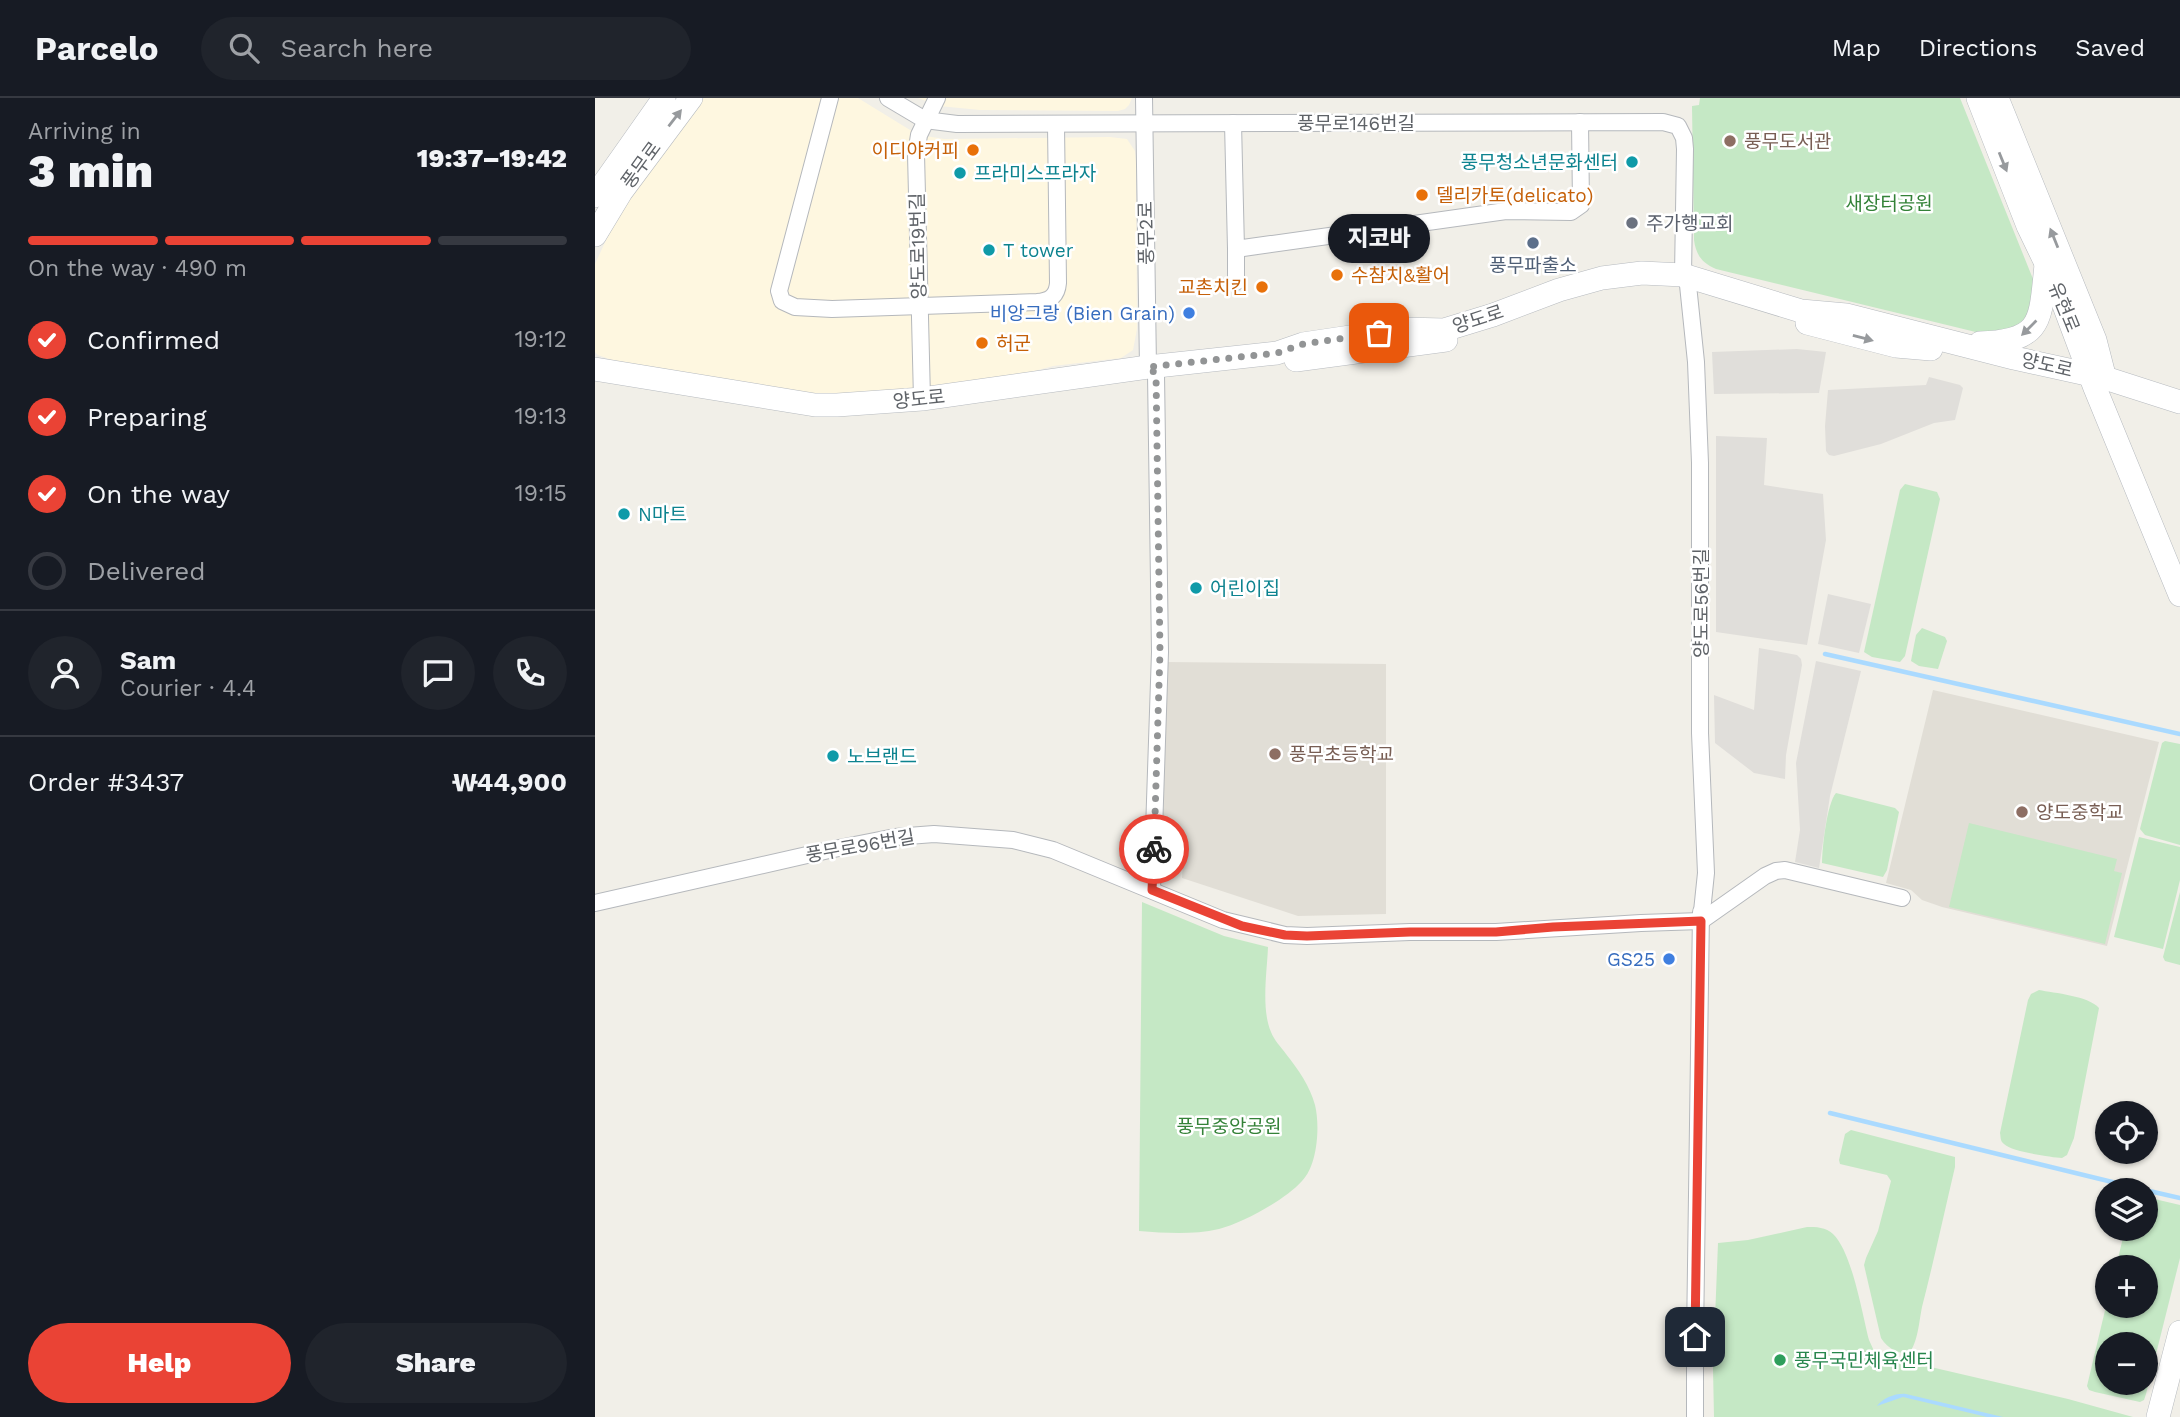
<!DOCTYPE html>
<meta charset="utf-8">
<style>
body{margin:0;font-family:"Work Sans","Noto Sans KR",sans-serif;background:#20242c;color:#f1f3f6;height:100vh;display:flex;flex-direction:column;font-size:26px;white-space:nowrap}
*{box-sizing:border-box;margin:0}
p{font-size:23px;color:#9ea1a6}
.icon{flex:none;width:38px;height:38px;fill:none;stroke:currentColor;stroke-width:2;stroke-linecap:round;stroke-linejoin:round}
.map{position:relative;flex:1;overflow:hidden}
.panel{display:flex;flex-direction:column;background:#171b24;width:595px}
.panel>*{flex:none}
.buttons{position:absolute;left:1500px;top:1003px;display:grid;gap:14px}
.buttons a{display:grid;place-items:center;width:63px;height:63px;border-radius:50%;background:#171b24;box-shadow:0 2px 5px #0004;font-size:35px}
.pin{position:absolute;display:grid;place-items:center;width:60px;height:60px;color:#fff;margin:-30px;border-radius:14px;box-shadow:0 4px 10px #0006}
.courier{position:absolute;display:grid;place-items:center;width:70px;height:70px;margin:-35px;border:5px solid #ea4335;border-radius:50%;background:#fff;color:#222;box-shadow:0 2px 9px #0007}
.bubble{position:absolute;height:49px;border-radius:24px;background:#171b24;box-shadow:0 2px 5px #0004;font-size:23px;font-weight:800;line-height:49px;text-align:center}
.head em{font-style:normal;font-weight:800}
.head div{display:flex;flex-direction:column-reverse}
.head{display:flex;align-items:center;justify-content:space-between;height:119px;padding:0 28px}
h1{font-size:46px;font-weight:800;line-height:52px}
.bar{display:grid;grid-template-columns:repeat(4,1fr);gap:10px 7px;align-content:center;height:84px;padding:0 28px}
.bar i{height:9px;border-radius:5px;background:#363941}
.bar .selected{background:#ea4335}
.bar p{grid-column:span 4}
.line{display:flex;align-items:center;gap:18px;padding:0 28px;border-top:2px solid #363941}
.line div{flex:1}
.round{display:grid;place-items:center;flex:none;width:74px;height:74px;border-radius:37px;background:#20242c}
ol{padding:0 28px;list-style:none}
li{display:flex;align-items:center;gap:21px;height:77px}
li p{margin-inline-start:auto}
li .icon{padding:7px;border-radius:50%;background:#ea4335;color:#fff;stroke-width:4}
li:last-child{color:#9ea1a6}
li i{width:38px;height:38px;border:4px solid #363941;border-radius:50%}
.action{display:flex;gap:14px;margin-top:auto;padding:14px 28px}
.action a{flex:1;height:80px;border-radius:42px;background:#ea4335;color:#fff;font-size:28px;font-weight:800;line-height:80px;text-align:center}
.action a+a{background:#20242c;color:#f1f3f6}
header{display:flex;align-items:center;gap:42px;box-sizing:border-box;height:98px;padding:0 35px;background:#171b24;border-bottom:2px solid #363941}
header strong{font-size:33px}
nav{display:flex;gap:38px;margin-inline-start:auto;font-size:24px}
.search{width:490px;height:63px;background:#20242c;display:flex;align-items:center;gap:18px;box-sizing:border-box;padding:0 24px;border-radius:38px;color:#9ea1a6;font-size:26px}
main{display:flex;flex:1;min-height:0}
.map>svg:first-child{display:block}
</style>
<header>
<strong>Parcelo</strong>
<div class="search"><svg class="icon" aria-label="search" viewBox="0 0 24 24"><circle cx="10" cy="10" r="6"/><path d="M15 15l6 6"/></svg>Search here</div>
<nav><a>Map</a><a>Directions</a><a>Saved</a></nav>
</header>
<main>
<section class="panel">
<div class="head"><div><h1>3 min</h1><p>Arriving in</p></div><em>19:37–19:42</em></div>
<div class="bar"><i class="selected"></i><i class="selected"></i><i class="selected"></i><i></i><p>On the way · 490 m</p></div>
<ol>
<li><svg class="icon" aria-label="check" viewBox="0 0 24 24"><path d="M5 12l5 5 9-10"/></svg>Confirmed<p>19:12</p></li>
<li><svg class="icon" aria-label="check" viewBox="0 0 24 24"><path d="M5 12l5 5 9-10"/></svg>Preparing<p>19:13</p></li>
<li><svg class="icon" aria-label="check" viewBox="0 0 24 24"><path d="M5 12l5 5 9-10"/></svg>On the way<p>19:15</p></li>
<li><i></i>Delivered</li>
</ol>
<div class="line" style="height:126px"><a class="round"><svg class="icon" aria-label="person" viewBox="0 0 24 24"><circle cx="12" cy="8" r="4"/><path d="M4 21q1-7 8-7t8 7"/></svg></a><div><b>Sam</b><p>Courier · 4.4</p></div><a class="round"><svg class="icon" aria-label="chat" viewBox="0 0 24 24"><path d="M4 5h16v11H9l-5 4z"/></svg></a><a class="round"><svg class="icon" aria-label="phone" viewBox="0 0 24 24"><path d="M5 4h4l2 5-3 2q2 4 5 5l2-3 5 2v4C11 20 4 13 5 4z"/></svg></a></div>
<div class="line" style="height:91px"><div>Order #3437</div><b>₩44,900</b></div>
<div class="action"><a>Help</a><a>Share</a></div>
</section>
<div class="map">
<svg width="1585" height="1319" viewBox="0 0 1585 1319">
<rect width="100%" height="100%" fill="#f1efe8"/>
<g fill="#fef7e0">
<path d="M109,0H263L315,32L331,38L349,41L515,39L532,41L540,53L541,64L542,231L538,252L526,260L458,268L406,282L283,296L232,298L17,262L3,257L0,254V166L13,138L34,102Z"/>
<path d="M323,0H537L534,7L530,11L523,13L385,12L344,8Z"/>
</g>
<g fill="#e0deda">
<path d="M1202,251L1231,254L1224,295L1119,296L1117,254Z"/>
<path d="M1334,279L1365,287L1368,290L1360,322L1339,325L1286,346L1239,358L1234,357L1231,353L1230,328L1233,292L1331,287Z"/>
<path d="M1121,338L1172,340L1169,387L1228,396L1231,442L1212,547L1121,534Z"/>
<path d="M1233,496L1276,506L1264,555L1223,546Z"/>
<path d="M1164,550L1202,557L1206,561L1207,567L1191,657L1190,681L1159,675L1120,645L1119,597L1159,612Z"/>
<path d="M1221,563L1266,573L1235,698L1224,770L1200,764L1205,732L1201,665Z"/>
</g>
<g fill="#e1ded6">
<path d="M570,564L791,566V816L703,818L587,780L589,747L567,746Z"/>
<path d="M1338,592L1564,644L1512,848L1347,809L1327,802L1316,792L1291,785Z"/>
</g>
<g fill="#c5e8c5" fill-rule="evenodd">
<path d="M1105,0H1365L1438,181L1441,200L1427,229L1389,236L1121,171C1107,165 1101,157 1099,142L1097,8L1104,7Z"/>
<path d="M1310,386L1342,394L1345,401L1310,558L1305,564L1277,559L1269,554L1305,392Z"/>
<path d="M1327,530L1350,539L1352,543L1343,571L1324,568L1316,563L1321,537Z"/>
<path d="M1570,643L1585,646V747L1550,737L1545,731L1567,645Z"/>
<path d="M1241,695L1300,710L1304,714L1292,772L1288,779L1227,765C1227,750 1232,705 1241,695Z"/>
<path d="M1374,725L1522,761L1519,773L1527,775L1510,846L1354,809Z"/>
<path d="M1544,739L1585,749V782L1568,851L1519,839Z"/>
<path d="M1585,794V867L1570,863L1568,859Z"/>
<path d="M547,804L629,838L673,849C672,874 666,911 676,934C679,942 686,949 691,956C703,971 715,988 720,1007C725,1027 723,1067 707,1083C690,1102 648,1125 624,1131C597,1137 571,1135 544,1133Z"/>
<path d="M1444,892C1459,895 1494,898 1504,910L1479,1040L1472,1057L1467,1060C1456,1059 1417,1054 1409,1046C1405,1043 1406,1040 1405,1035L1433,902L1436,896Z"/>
<path d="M1256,1032L1360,1059V1069C1349,1116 1339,1162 1327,1209C1324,1223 1323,1246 1313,1256C1301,1254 1293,1251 1286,1240L1269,1167L1271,1160L1283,1133L1296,1083L1292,1077L1245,1066L1244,1062L1250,1036Z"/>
<path d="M1551,1099L1585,1107V1160L1551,1296L1549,1302L1545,1304L1500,1294L1494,1292L1492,1288L1512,1204V1208H1550V1169H1521L1530,1131L1550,1130ZM1512,1246H1550V1284H1512Z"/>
<path d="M1212,1129C1221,1129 1231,1129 1238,1136C1257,1154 1267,1215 1274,1242L1279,1253L1284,1257L1473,1301L1538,1319H1119L1118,1271L1123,1145L1153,1142Z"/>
</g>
<path fill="#aadaff" d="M1311,1296L1408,1319H1392L1308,1299L1282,1308C1288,1300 1301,1295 1311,1296Z"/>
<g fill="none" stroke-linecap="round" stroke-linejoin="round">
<g stroke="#aadaff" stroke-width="4.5">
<path d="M1230,556L1585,636"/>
<path d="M1235,1015L1550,1092"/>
<path d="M1550,1092L1585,1100"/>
</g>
<g stroke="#b5b8bc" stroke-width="18">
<g id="street">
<path d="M235,0L184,193L187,203L200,209L237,211L442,204C455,203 462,198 463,185L461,27"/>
<path d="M293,0L330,22L362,26L1068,24L1083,28L1089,40L1090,51L1088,177L1093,187L1101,264L1105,365V635L1111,775L1106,823"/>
<path d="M549,0L553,269L561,276L565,554L557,792"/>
<path d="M638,25L641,151L911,113L976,114L986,107L985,24"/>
<path d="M641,151V184"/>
<path d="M327,301L321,56L324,37L342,0"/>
<path d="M0,805L234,752L300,739L339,736L418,742L458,752L628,822L690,837L712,838L815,834H901L1046,825L1106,823"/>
<path d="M1106,823L1170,778L1181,773L1190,772L1307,800"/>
<path d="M1100,1319V1239L1106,814"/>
</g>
</g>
<g stroke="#b6babf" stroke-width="24">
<g id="secondary">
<path d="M1383,0L1433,128L1461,186L1500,290L1585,497"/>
<path d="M1402,0L1500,242L1509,277"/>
<path d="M0,98L69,0"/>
<path d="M0,137L26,94L96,0"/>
<path d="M1212,225L1301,248L1336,251"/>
<path d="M1385,245C1449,243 1445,222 1451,167"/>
<path d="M701,262L851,242"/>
<path d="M0,271L220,307H242L327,301L553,269L682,255L708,246L809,231L849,232L898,217L964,192L1007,180L1047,175L1088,177L1206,213L1251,217L1419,260L1510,280L1585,304"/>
<path d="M1563,1319L1585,1234"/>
</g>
</g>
<use href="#street" stroke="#fff" stroke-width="16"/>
<use href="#secondary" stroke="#fff" stroke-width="23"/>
</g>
<defs><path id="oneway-solid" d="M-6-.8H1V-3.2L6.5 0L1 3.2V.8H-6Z" transform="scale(1.75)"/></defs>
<g fill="#979a9d">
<use href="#oneway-solid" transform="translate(80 20) rotate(-52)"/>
<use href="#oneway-solid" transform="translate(1408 64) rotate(68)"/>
<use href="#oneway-solid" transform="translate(1459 140) rotate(-112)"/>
<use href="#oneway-solid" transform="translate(1434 230) rotate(135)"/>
<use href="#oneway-solid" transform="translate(1268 240) rotate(15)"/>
</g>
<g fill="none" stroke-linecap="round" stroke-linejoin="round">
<path stroke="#929495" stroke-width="7" stroke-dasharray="0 12.6" d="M559,751L565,554L561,276L553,269L682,255L708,246L784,235"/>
<path stroke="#ea4335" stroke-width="9" d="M559,751L557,792L647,828L690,837L712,838L815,834H901L958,829L1106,823L1100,1239"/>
</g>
<g fill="#8d6e63" stroke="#fff" stroke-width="2.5">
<circle cx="1135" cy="43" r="7"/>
<circle cx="680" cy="656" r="7"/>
<circle cx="1427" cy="714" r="7"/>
</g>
<g fill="#e8710a" stroke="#fff" stroke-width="2.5">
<circle cx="378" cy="52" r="7"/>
<circle cx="827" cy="97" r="7"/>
<circle cx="742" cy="177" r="7"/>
<circle cx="667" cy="189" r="7"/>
<circle cx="387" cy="245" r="7"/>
</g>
<g fill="#0f9aa8" stroke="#fff" stroke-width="2.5">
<circle cx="1037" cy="64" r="7"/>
<circle cx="365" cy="75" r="7"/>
<circle cx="394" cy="152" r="7"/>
<circle cx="29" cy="416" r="7"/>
<circle cx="601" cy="490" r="7"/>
<circle cx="238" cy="658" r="7"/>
</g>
<circle fill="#6b7280" stroke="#fff" stroke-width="2.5" cx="1037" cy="125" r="7"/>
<circle fill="#5c6f8a" stroke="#fff" stroke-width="2.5" cx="938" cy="145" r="7"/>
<g fill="#3f7fe0" stroke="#fff" stroke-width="2.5">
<circle cx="594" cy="215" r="7"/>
<circle cx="1074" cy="861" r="7"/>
</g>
<circle fill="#2e9e5b" stroke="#fff" stroke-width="2.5" cx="1185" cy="1262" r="7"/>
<g text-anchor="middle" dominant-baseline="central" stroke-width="5" stroke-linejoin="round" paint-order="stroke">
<g font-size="19" fill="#5f6368" stroke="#fff">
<text x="761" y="25">풍무로146번길</text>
<text transform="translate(46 67) rotate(-54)">풍무로</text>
<text transform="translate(551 135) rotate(-91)">풍무2로</text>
<text transform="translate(323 148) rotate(-91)">양도로19번길</text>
<text transform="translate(1469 209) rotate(68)">유현로</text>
<text transform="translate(883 221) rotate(-18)">양도로</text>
<text transform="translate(1452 267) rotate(13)">양도로</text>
<text transform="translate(324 301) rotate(-6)">양도로</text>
<text transform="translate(1106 505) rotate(-90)">양도로56번길</text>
<text transform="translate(265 748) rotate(-10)">풍무로96번길</text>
</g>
<g font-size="19" fill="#785e54" stroke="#fff" text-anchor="start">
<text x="1149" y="43">풍무도서관</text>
<text x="694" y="656">풍무초등학교</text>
<text x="1441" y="714">양도중학교</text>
</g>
<g font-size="19" fill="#c56008" stroke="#fff" text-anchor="start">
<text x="364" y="52" text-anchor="end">이디야커피</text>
<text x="841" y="97">델리카토(delicato)</text>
<text x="756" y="177">수참치&amp;활어</text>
<text x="653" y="189" text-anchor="end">교촌치킨</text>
<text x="401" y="245">허군</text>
</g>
<g font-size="19" fill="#0d838f" stroke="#fff" text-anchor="start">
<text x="1023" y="64" text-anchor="end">풍무청소년문화센터</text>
<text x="379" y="75">프라미스프라자</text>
<text x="408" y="152">T tower</text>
<text x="43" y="416">N마트</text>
<text x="615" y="490">어린이집</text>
<text x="252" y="658">노브랜드</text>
</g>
<g font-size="19" fill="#348238" stroke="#fff">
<text x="1294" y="105">새장터공원</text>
<text x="634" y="1028">풍무중앙공원</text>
</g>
<g font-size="19" fill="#5b616d" stroke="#fff" text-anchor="start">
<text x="1051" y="125">주가행교회</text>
</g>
<g font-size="19" fill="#4e5e75" stroke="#fff">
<text x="938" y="167">풍무파출소</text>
</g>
<g font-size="19" fill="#366cbe" stroke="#fff" text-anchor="end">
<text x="580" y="215">비앙그랑 (Bien Grain)</text>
<text x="1060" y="861">GS25</text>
</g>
<g font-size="19" fill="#27864d" stroke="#fff" text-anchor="start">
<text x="1199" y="1262">풍무국민체육센터</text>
</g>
</g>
</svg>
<div class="buttons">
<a><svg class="icon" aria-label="locate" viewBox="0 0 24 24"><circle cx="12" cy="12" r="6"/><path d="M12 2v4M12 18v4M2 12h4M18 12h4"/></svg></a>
<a><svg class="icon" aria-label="layers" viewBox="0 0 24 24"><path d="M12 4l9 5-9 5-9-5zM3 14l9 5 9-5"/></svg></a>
<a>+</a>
<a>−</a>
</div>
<div class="pin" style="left:784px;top:235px;background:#ea580c"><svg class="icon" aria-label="bag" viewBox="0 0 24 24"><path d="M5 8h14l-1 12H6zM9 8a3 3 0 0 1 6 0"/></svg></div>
<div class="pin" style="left:1100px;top:1239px;background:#1f2937"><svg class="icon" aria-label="home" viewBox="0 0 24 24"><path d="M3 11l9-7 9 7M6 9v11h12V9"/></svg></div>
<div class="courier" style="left:559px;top:751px"><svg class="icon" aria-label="bike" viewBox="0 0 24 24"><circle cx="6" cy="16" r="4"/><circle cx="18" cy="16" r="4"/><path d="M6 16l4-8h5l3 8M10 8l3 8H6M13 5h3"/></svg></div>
<div class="bubble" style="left:733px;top:116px;width:102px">지코바</div>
</div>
</main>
